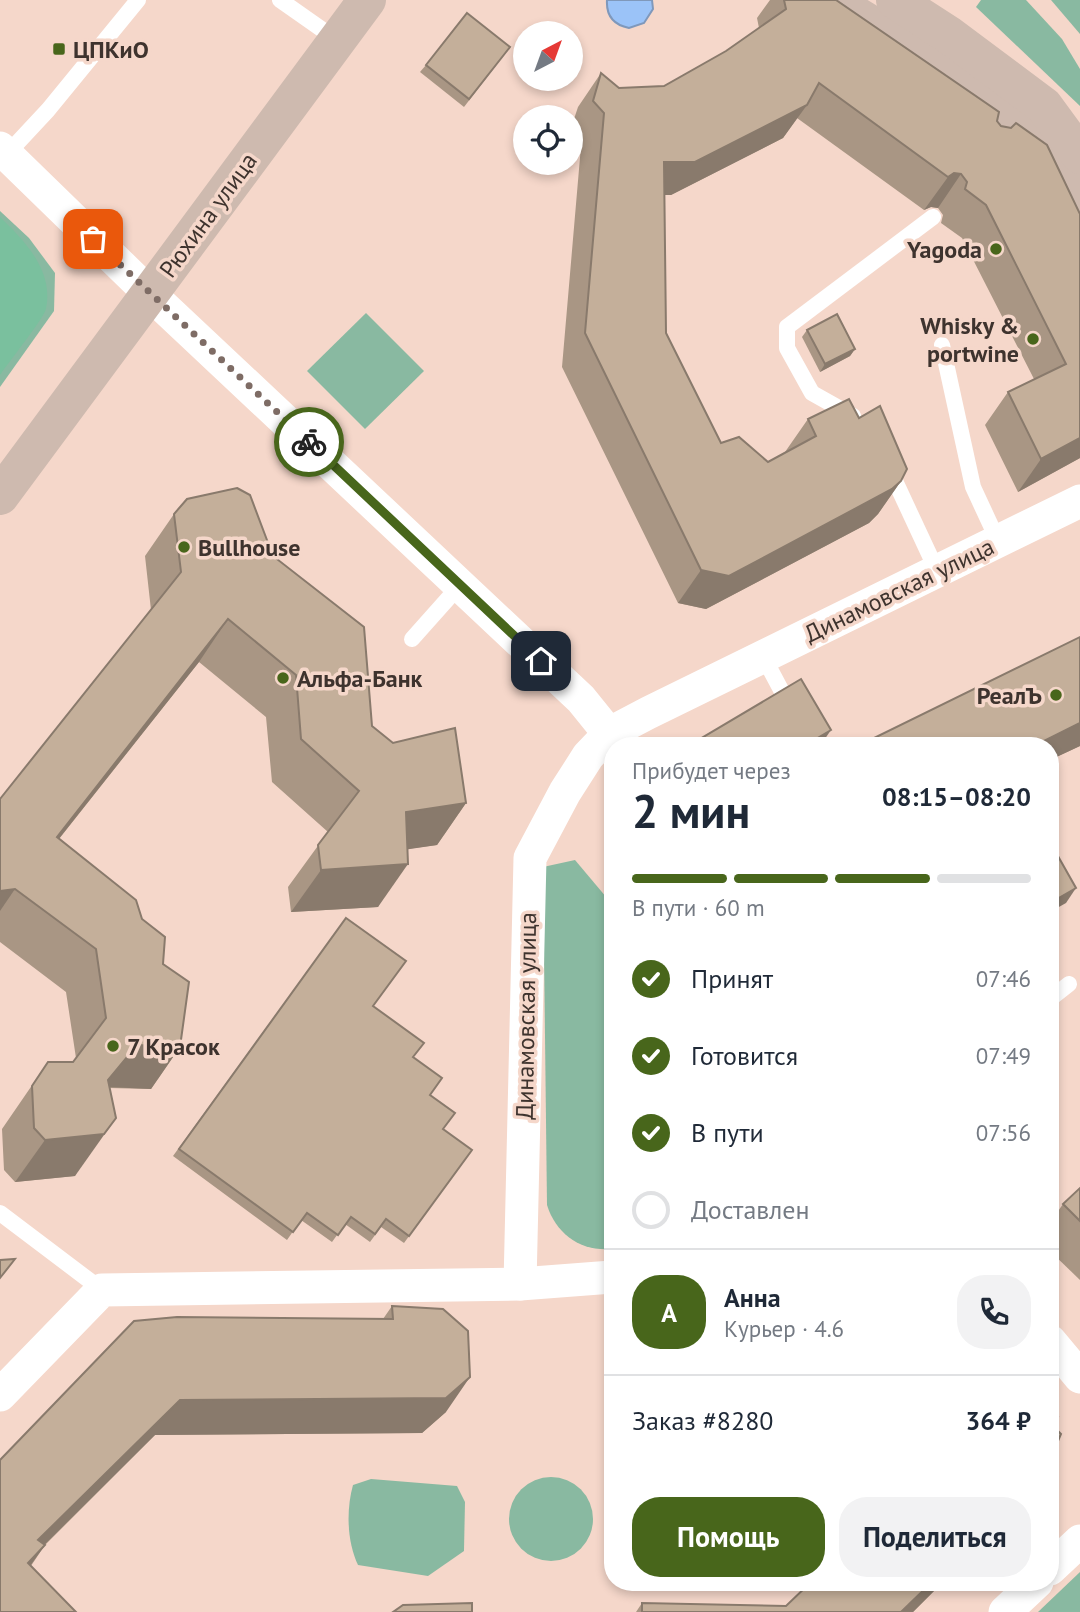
<!DOCTYPE html>
<html lang="ru">
<meta charset="utf-8">
<style>
body{margin:0;font-family:"PT Sans",sans-serif;background:#f2f2f3;color:#1f2937;height:100vh;display:flex;flex-direction:column;font-size:26px;white-space:nowrap}
*{box-sizing:border-box;margin:0}
p{font-size:23px;color:#747a83}
.icon{flex:none;width:38px;height:38px;fill:none;stroke:currentColor;stroke-width:2;stroke-linecap:round;stroke-linejoin:round}
.map{position:relative;flex:1;overflow:hidden}
.panel{position:absolute;left:604px;top:737px;width:455px;height:854px;display:flex;flex-direction:column;background:#fff;border-radius:28px;box-shadow:0 4px 10px #0003}
.panel>*{flex:none}
.needle{width:46px;rotate:41deg}
.tools{position:absolute;left:513px;top:21px;display:grid;gap:14px}
.tools a{display:grid;place-items:center;width:70px;height:70px;border-radius:50%;background:#fff;box-shadow:0 4px 10px #0003;font-size:35px}
.pin{position:absolute;display:grid;place-items:center;width:60px;height:60px;color:#fff;margin:-30px;border-radius:14px;box-shadow:0 4px 10px #0006}
.courier{position:absolute;display:grid;place-items:center;width:70px;height:70px;margin:-35px;border:5px solid #48661b;border-radius:50%;background:#fff;color:#222;box-shadow:0 2px 9px #0007}
.headline em{font-style:normal;font-weight:600}
.headline div{display:flex;flex-direction:column-reverse}
.headline{display:flex;align-items:center;justify-content:space-between;height:119px;padding:0 28px}
h1{font-size:46px;font-weight:600;line-height:52px}
.bar{display:grid;grid-template-columns:repeat(4,1fr);gap:10px 7px;align-content:center;height:84px;padding:0 28px}
.bar i{height:9px;border-radius:5px;background:#e0e1e3}
.bar .selected{background:#48661b}
.bar p{grid-column:span 4}
.line{display:flex;align-items:center;gap:18px;padding:0 28px;border-top:2px solid #e0e1e3}
.line div{flex:1}
.round{display:grid;place-items:center;flex:none;width:74px;height:74px;border-radius:28px;background:#f2f2f3}
ol{padding:0 28px;list-style:none}
li{display:flex;align-items:center;gap:21px;height:77px}
li p{margin-inline-start:auto}
li .icon{padding:7px;border-radius:50%;background:#48661b;color:#fff;stroke-width:4}
li:last-child{color:#747a83}
li i{width:38px;height:38px;border:4px solid #e0e1e3;border-radius:50%}
.button{display:flex;gap:14px;margin-top:auto;padding:14px 28px}
.button a{flex:1;height:80px;border-radius:28px;background:#48661b;color:#fff;font-size:28px;font-weight:600;line-height:80px;text-align:center}
.button a+a{background:#f2f2f3;color:#1f2937}
.map>svg:first-child{display:block}
</style>
<div class="map">
<svg width="1080" height="1612" viewBox="0 0 1080 1612">
<rect width="100%" height="100%" fill="#f5d7ca"/>
<g fill="#89b9a1">
<path d="M981,0H1026L1062,39L1080,69V106L976,7Z"/>
<path d="M1051,0H1080V34Z"/>
<path d="M0,211L29,238L55,273L54,311L0,387Z"/>
<path d="M366,313L424,371L365,429L307,371Z"/>
<path d="M575,860L612,904V1249C581,1252 556,1234 547,1205L543,867Z"/>
<circle cx="551" cy="1519" r="42"/>
<path d="M371,1479L457,1486L465,1502L464,1551L428,1576L358,1565C347,1542 346,1510 353,1485Z"/>
<path d="M1080,1572V1612H1038Z"/>
</g>
<path fill="#7ac09e" d="M0,217C25,241 54,271 46,309C44,318 8,363 0,375Z"/>
<path fill="#9bc3f8" stroke="#7f98bb" stroke-width="2" d="M652,0L653,9L644,23L629,28C614,25 606,16 607,0Z"/>
<g fill="none" stroke-linecap="round" stroke-linejoin="round">
<g stroke="#fff" stroke-width="16">
<path d="M280,0L337,40"/>
<path d="M7,154L48,110L138,0"/>
<path d="M942,345L973,487L998,541"/>
<path d="M853,416L812,393L787,348V327L933,217"/>
<path d="M889,468L937,571"/>
<path d="M412,639L461,584"/>
<path d="M763,656L811,746"/>
<path d="M1050,999L1069,984"/>
<path d="M0,1213L102,1290"/>
</g>
<g stroke="#fff" stroke-width="33">
<path d="M0,148L150,294L581,699L619,746"/>
<path d="M520,1284L530,858L565,792L588,756L610,733L648,713L1080,501"/>
<path d="M1050,1341L1080,1377"/>
<path d="M0,1395L102,1290L520,1284L612,1277"/>
<path d="M1050,1569L1080,1541"/>
<path d="M1005,1612L1037,1582"/>
</g>
<g stroke="#cebaaf" stroke-width="38">
<path d="M831,0L933,62L1023,127L1075,197L1080,208"/>
<path d="M895,0L949,35L1044,106L1080,155"/>
<path d="M0,496L367,0"/>
</g>
</g>
<g fill="#a99684">
<path d="M770,0H836L997,121L1080,214V458L1018,492L985,425L1008,392L1034,379L962,238L941,223L943,215L938,208L931,207L924,210L797,118L783,138L671,195H664L666,333L721,443L768,462L785,452L808,419L859,418L901,481L878,514L869,523L706,609L678,603L562,367L581,146L570,135V131L578,107L601,73L619,88L664,86L726,51L759,28L757,18Z"/>
<path d="M504,55L464,107L420,72L426,65Z"/>
<path d="M807,330L855,349L850,356L820,372L802,337Z"/>
<path d="M174,514L273,556L372,726L466,803L437,845L407,849L378,907L291,912L288,887L328,832L272,782L266,717L199,662L59,839L142,919L163,964L180,1047L151,1089L109,1088L75,1176L15,1182L4,1170L2,1129L48,1062H73L76,1058L66,992L0,942V799L151,610L145,556Z"/>
<path d="M1080,637V746L1050,760V746H869L874,738Z"/>
<path d="M346,918L373,1006L413,1057L443,1129L472,1150L404,1243L381,1227L370,1242L345,1224L332,1242L301,1220L287,1240L173,1156Z"/>
<path d="M1080,1188V1280L1050,1251V1223L1063,1204Z"/>
<path d="M392,1306L446,1412L422,1433L155,1435L45,1545L0,1612V1460L383,1319Z"/>
<path d="M811,1582H943L913,1612H636L642,1603L786,1606Z"/>
</g>
<g fill="#897a6c">
<path d="M807,105L783,138L671,195H640L664,162Z"/>
<path d="M954,173L961,174L938,208L931,207L924,210L948,177Z"/>
<path d="M855,349L850,356L820,372L825,364Z"/>
<path d="M1080,438V458L1018,492L1041,459Z"/>
<path d="M901,481L878,514L869,523L706,609L678,603L701,570Z"/>
<path d="M228,619L199,662L27,879L57,837Z"/>
<path d="M1080,723V746L1050,760V746H1034Z"/>
<path d="M831,730L820,746H804Z"/>
<path d="M466,803L437,845L376,854L406,812Z"/>
<path d="M408,864L378,907L291,912L321,870Z"/>
<path d="M1076,888L1066,903L1050,912V903Z"/>
<path d="M15,889L0,911V891Z"/>
<path d="M137,1045L180,1047L151,1089L108,1087V1080Z"/>
<path d="M116,1118L75,1176L15,1182L45,1140Z"/>
<path d="M470,1377L446,1412L422,1433L155,1435L14,1575L38,1540L180,1400Z"/>
<path d="M45,1545L20,1580L28,1563Z"/>
<path d="M932,1582H943L913,1612H901Z"/>
</g>
<g fill="#c4af9a" stroke="#897a6c" stroke-width="2">
<path d="M784,0H836L999,112L997,121L1001,126L1011,128L1016,123L1047,145L1080,214V438L1041,459L1008,392L1066,364L986,205L965,189L967,182L961,174L954,173L948,177L819,83L807,105L695,162H664L666,333L721,443L739,437L768,462L816,436L808,419L849,399L859,418L880,406L907,469L901,481L892,489L729,576L701,570L585,333L604,113L593,101L601,73L619,88L664,86L726,51L786,9Z"/>
<path d="M467,13L510,47L469,99L426,65Z"/>
<path d="M837,314L855,349L825,364L807,330Z"/>
<path d="M237,488L250,495L273,556L364,627L372,726L393,743L455,728L466,803L406,812L408,864L321,870L318,845L359,791L301,739L296,675L228,619L57,837L136,900L142,919L165,937L163,964L189,982L180,1047L137,1045L108,1080L116,1118L104,1134L45,1140L34,1128L32,1086L48,1062H73L106,1018L96,949L15,889L0,891V799L181,572L174,514L187,499Z"/>
<path d="M1080,637V723L1034,746H877L874,738Z"/>
<path d="M801,679L831,730L804,746H697L695,742Z"/>
<path d="M1050,842L1076,888L1050,903Z"/>
<path d="M346,918L406,961L373,1006L424,1043L413,1057L442,1078L430,1095L455,1113L443,1129L472,1150L409,1236L386,1219L375,1234L351,1217L338,1235L307,1213L293,1232L179,1149Z"/>
<path d="M1080,1188V1221L1063,1204Z"/>
<path d="M15,1259L0,1278V1260Z"/>
<path d="M392,1306L443,1309L468,1331L470,1377L446,1398L180,1400L38,1540L45,1545L28,1563L76,1612H0V1460L134,1321L177,1317L393,1319Z"/>
<path d="M1050,1410L1058,1417L1052,1425L1061,1434L1052,1455L1050,1463Z"/>
<path d="M811,1582H932L901,1612H642V1603L786,1606Z"/>
<path d="M472,1603V1612H393L403,1605Z"/>
</g>
<g fill="none" stroke-linecap="round" stroke-linejoin="round">
<path stroke="#7e6c65" stroke-width="7" stroke-dasharray="0 12.6" d="M93,239L309,442"/>
<path stroke="#48661b" stroke-width="9" d="M309,442L541,661"/>
</g>
<g fill="#48661b" stroke="#f5d7ca" stroke-width="2.5">
<rect x="52" y="42" width="14" height="14" rx="3.5"/>
<circle cx="996" cy="249" r="7"/>
<circle cx="1033" cy="339" r="7"/>
<circle cx="184" cy="547" r="7"/>
<circle cx="283" cy="678" r="7"/>
<circle cx="1056" cy="695" r="7"/>
<circle cx="113" cy="1046" r="7"/>
</g>
<g text-anchor="middle" dominant-baseline="central" stroke-width="7" stroke-linejoin="round" paint-order="stroke">
<g font-size="24" font-weight="bold" fill="#3e332e" stroke="#f5d7ca" text-anchor="start">
<text x="73" y="49">ЦПКиО</text>
<text x="982" y="249" text-anchor="end">Yagoda</text>
<text x="1019" y="325" text-anchor="end">Whisky &amp;<tspan x="1019" dy="28">portwine</tspan></text>
<text x="198" y="547">Bullhouse</text>
<text x="297" y="678">Альфа-Банк</text>
<text x="1042" y="695" text-anchor="end">РеалЪ</text>
<text x="127" y="1046">7 Красок</text>
</g>
<g font-size="24" fill="#3e332e" stroke="#f5d7ca">
<text transform="translate(208 215) rotate(-54)">Рюхина улица</text>
<text transform="translate(899 590) rotate(-26)">Динамовская улица</text>
<text transform="translate(526 1016) rotate(-89)">Динамовская улица</text>
</g>
</g>
</svg>
<div class="tools">
<a><svg class="needle" viewBox="-14 -14 28 28"><path d="M0-13l5 13h-10z" fill="#e53935"/><path d="M0 13l5-13h-10z" fill="#747a83"/></svg></a>
<a><svg class="icon" aria-label="locate" viewBox="0 0 24 24"><circle cx="12" cy="12" r="6"/><path d="M12 2v4M12 18v4M2 12h4M18 12h4"/></svg></a>
</div>
<div class="pin" style="left:93px;top:239px;background:#ea580c"><svg class="icon" aria-label="bag" viewBox="0 0 24 24"><path d="M5 8h14l-1 12H6zM9 8a3 3 0 0 1 6 0"/></svg></div>
<div class="pin" style="left:541px;top:661px;background:#1f2937"><svg class="icon" aria-label="home" viewBox="0 0 24 24"><path d="M3 11l9-7 9 7M6 9v11h12V9"/></svg></div>
<div class="courier" style="left:309px;top:442px"><svg class="icon" aria-label="bike" viewBox="0 0 24 24"><circle cx="6" cy="16" r="4"/><circle cx="18" cy="16" r="4"/><path d="M6 16l4-8h5l3 8M10 8l3 8H6M13 5h3"/></svg></div>
<section class="panel">
<div class="headline"><div><h1>2 мин</h1><p>Прибудет через</p></div><em>08:15–08:20</em></div>
<div class="bar"><i class="selected"></i><i class="selected"></i><i class="selected"></i><i></i><p>В пути · 60 m</p></div>
<ol>
<li><svg class="icon" aria-label="check" viewBox="0 0 24 24"><path d="M5 12l5 5 9-10"/></svg>Принят<p>07:46</p></li>
<li><svg class="icon" aria-label="check" viewBox="0 0 24 24"><path d="M5 12l5 5 9-10"/></svg>Готовится<p>07:49</p></li>
<li><svg class="icon" aria-label="check" viewBox="0 0 24 24"><path d="M5 12l5 5 9-10"/></svg>В пути<p>07:56</p></li>
<li><i></i>Доставлен</li>
</ol>
<div class="line" style="height:126px"><b class="round" style="background:#48661b;color:#fff">А</b><div><b>Анна</b><p>Курьер · 4.6</p></div><a class="round"><svg class="icon" aria-label="phone" viewBox="0 0 24 24"><path d="M5 4h4l2 5-3 2q2 4 5 5l2-3 5 2v4C11 20 4 13 5 4z"/></svg></a></div>
<div class="line" style="height:91px"><div>Заказ #8280</div><b>364 ₽</b></div>
<div class="button"><a>Помощь</a><a>Поделиться</a></div>
</section>
</div>
